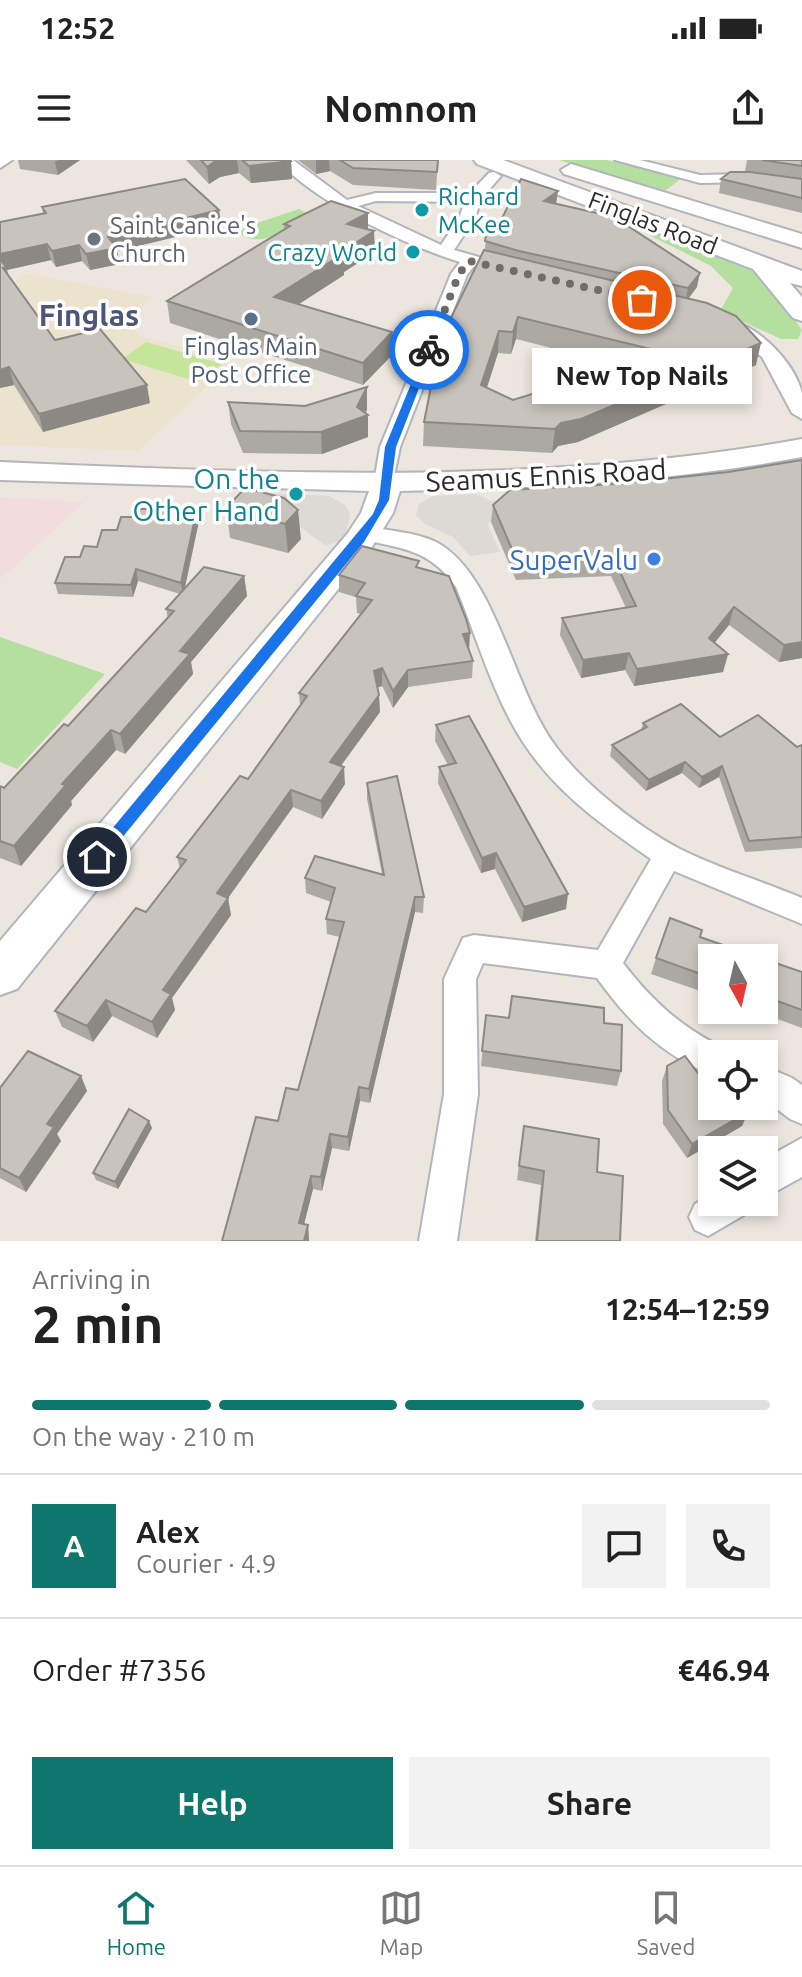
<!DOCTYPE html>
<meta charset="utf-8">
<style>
body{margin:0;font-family:Ubuntu,sans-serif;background:#f2f2f2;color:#222;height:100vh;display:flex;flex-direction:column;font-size:30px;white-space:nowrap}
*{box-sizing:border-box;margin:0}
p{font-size:26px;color:#767676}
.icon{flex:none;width:44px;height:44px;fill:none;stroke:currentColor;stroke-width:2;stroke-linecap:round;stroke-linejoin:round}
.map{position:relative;height:1081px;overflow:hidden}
.sheet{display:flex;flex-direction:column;background:#fff;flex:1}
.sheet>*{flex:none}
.needle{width:52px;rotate:172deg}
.controls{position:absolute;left:698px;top:784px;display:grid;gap:16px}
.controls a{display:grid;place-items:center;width:80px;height:80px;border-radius:0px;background:#fff;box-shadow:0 4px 12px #0003;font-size:40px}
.pin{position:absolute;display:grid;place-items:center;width:68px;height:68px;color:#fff;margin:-34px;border:4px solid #fff;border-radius:50%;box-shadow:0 2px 8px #0007}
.courier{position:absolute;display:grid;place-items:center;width:80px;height:80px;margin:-40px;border:6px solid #1a73e8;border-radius:50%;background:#fff;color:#222;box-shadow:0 2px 10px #0007}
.bubble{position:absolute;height:56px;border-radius:0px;background:#fff;box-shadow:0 4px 12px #0003;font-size:26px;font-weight:600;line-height:56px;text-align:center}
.headline em{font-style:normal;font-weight:600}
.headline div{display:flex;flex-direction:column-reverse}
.headline{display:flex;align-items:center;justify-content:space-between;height:136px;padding:0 32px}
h1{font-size:52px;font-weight:600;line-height:60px}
.bar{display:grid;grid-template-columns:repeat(4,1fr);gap:12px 8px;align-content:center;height:96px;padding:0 32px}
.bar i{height:10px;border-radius:6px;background:#e0e0e0}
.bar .active{background:#0f766e}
.bar p{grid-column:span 4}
.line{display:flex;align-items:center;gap:20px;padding:0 32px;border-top:2px solid #e0e0e0}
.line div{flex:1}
.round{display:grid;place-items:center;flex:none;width:84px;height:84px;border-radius:0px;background:#f2f2f2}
.button{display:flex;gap:16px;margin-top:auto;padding:16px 32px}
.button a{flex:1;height:92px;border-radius:0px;background:#0f766e;color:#fff;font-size:32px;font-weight:600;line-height:92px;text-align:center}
.button a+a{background:#f2f2f2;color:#222}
.status{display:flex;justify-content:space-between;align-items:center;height:56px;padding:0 40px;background:#fff;direction:ltr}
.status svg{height:22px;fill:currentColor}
header{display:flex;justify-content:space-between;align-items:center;height:104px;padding:0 32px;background:#fff;font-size:36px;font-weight:600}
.tab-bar{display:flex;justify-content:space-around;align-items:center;height:112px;border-top:2px solid #e0e0e0;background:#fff;font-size:22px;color:#767676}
.tab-bar a{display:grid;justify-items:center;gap:4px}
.tab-bar .active{color:#0f766e}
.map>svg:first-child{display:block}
</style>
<div class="status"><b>12:52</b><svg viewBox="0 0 49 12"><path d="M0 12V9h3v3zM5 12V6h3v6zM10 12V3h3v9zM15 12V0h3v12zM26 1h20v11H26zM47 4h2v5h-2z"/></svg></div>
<header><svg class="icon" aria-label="menu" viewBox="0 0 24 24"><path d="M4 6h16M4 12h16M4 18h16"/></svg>Nomnom<svg class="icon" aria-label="share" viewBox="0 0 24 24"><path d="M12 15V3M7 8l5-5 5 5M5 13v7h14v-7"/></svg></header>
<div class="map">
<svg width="802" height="1081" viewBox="0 0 802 1081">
<rect width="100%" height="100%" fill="#ece6de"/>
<path fill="#ece3cf" d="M25,113L152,137L129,162L140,176L233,202L138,291L0,285V135Z"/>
<path fill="#f2dcdd" d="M0,337L84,342L0,419Z"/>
<g fill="#b4df9f">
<path d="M559,0H606L683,17L665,31L649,29Z"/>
<path d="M299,49L311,56C291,66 260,91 239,73L245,67Z"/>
<path d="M654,70L748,104L778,135L802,170L798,179H781L720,151L733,128L711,106L645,73Z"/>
<path d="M0,477L105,514L17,609L0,602Z"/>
</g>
<path fill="#c5e59b" d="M146,182L222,204L198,222L122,199Z"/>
<g fill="#ddd9d5">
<path d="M241,332L329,336L345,345L350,354L347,369L342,380L326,386L273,347L239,346Z"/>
<path d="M476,334L491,341L502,340L493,360L487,364L500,392L470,396L453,377L425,364L416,355L419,344L433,336Z"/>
</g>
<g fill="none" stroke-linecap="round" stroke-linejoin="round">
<g stroke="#b2b4be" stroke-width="4">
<g id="street">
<path d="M0,0H12L0,8Z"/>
<path d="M277,0H293L347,40L376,33H470L489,13L494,12L501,16L481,39L475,58L454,90L518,108L520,112L512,117L474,106L467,115L400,287L392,326L385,328L374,322L380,287L451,114L460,102C405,85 316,43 277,0ZM376,41L465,42L459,58L441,85L358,46Z"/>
<path d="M615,0H640L700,15L747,14L802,23V31L747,22L700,23Z"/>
<path d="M732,161C761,168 795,204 802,233C802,241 802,251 802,259L792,253L762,197L726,170L723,166Z"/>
<path d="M365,366C387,371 416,372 436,382C497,414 513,532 557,588C585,625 637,666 678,688C717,708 762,721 802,738V764L674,711L623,803C652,841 682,868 724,888L727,894H712V915C661,895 628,861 597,818L483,803L476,819L478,934L457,1081H419L444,934V819L463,778L474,775L598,790L651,699C611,671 570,643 539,604C498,555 480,485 456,427C428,387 400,389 357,378L354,373Z"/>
<path d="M764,906L792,918L802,925V964L790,959L764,939Z"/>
<path d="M802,978V1017L764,1038V999Z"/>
<path d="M712,1033V1042H750L744,1055L708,1076L695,1070L689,1057L695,1044Z"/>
</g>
</g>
<g stroke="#b2b4be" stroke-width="4">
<g id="secondary">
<path d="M474,0H503L802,111V126L790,123L802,137V161L793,158L753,109L477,4Z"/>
<path d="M571,4L802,74V88L564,14L561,10Z"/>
<path d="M802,279V297C669,322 535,328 400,331L393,353L372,387L17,829L0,835V781L348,373L361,353L369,331L0,320V302C266,313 538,327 802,279Z"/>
</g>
</g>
<use href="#street" fill="#fff" fill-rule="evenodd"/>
<use href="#secondary" fill="#fff" fill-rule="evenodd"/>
</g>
<g fill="#aca9a3" fill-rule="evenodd">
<path d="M18,0H80L58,15L20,9Z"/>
<path d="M186,0H290L291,1L292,19L251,23L239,13L220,17L209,24Z"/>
<path d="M298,0H438L436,30L353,25L330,11L316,14Z"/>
<path d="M747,0H802V53L719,33L721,19L748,12L745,11Z"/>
<path d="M556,44L697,127L688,139L756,205L578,282L558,286L552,293L423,286L424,262L429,236L431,199L485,91L486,75H494ZM516,179L619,205L537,237L513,240L487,228L498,193L511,194Z"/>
<path d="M42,47L219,50L221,66L117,91L120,104L90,110L82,101L56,107L51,100L7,110L8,114L55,180L150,243L43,272L14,225L0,228V62L43,54Z"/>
<path d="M284,64L368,70L375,92L344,112V115L298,144L393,194L363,225L170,163L167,141L284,70Z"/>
<path d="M367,227V249L366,253L368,255V277L322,294L243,293L231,264L228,242L305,246Z"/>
<path d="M616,324L802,498L779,502L729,465L714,483L728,494L723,512L634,526L625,510L581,518L560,475L562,458L626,448L611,416L516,420L491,362L493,345Z"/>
<path d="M284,338L301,379L288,393L230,378L226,348Z"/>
<path d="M199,361L185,428L244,416L247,436L191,502L193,514L125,594L116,590L71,641L72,645L21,706L0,698V626L4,628L68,566L168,459L166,449L180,434L138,421L133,437L58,434L55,423L80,397L97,387L117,370Z"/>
<path d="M419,408L469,489L473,501L472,518L408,527L393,548L382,526L378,527L380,552L341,606L345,624L322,659L293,647L228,738L231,755L172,838L175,850L157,878L112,856L93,882L62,867L55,851L146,752L180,709L177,697L248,619L300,545L299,533L361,454L357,453L356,437L339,432V415Z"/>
<path d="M643,563L720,577L797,587L802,585V688L745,692L719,617L699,628L682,613L646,631L610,596L612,585L641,570Z"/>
<path d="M436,565L566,749L522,762L495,709L481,713L438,623L439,607L448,605L435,581Z"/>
<path d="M367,623L424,737L423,753L415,752L370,943L360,941L349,991L332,988L322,1031L313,1029L304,1064L308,1065L309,1081H222L278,961L298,930L340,777L327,774L326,759L331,742L306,733L305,718L382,714L367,639Z"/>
<path d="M656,798H712V835L651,814Z"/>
<path d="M764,799L802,812V868L753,850H764Z"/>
<path d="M486,855L509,858L604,863L621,911L617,926L481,906Z"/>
<path d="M667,906L704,921L748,952L742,966L687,998L663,964L662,921Z"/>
<path d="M81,916L87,931L57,974L61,981L26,1032L0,1018V928Z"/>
<path d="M524,966L597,1012L620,1081H535L541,1025L517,1020Z"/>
<path d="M152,968L118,1029L96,1020L93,1013Z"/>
</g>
<g fill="#8c8984">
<path d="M58,0H80L58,15L55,2Z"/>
<path d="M217,0H237L239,13L220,17L209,24L207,7Z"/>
<path d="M316,0H329L330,11L316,14Z"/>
<path d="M291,1L292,19L251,23L249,6Z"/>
<path d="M558,31L556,44L544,41Z"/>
<path d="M219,50L221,66L117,91L120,104L90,110L86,94L108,77Z"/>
<path d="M368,53V73L347,64Z"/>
<path d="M374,71L375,92L344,112V115L276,159L274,137Z"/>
<path d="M47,84L51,100L7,110L10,124L0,106V94Z"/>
<path d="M79,85L82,101L56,107L52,91Z"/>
<path d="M700,113L697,127L685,143L688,128Z"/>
<path d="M518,157L516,179L511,194L513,172Z"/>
<path d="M499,171L498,193L480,248L481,225Z"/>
<path d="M392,172L393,194L363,225V203Z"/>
<path d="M761,183L756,205L578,282L558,286L552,293L555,269L561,263Z"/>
<path d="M9,207L14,225L0,228V210Z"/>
<path d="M147,225L150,243L43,272L39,254Z"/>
<path d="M367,227V249L364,256L368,255V277L322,294L321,272L357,247Z"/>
<path d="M197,349L199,361L183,435L181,423Z"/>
<path d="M298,350L301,379L288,393L285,364Z"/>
<path d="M136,409L138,421L133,437L131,425Z"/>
<path d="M244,416L247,436L191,502L193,514L125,594L120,574L180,491Z"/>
<path d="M734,447L729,465L704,496L709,478Z"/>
<path d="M470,473L469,491L463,474Z"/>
<path d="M802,482V498L779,502L784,485Z"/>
<path d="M629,493L625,510L581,518L583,500Z"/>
<path d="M728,494L723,512L634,526L637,509Z"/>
<path d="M382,508V526L375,528L374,511Z"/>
<path d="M408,510V527L393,548V531Z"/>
<path d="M379,535L380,552L331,619L330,602Z"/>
<path d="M111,570L116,590L71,641L72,645L21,706L14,686L62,624Z"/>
<path d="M685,602L682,613L646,631L649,620Z"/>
<path d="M722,606L719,617L699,628L702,617Z"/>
<path d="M344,607L345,624L322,659L321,641Z"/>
<path d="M291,630L293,647L228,738L231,755L172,838L175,850L157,878L152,862L163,830L217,733Z"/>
<path d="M496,693L495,709L481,713L482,698Z"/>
<path d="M568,734L566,749L522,762L524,747Z"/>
<path d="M415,737V752L370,943L369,929Z"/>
<path d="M106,840L112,856L93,882L87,866Z"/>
<path d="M81,916L87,931L57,974L61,981L26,1032L19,1018L47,964Z"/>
<path d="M359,927L360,941L349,991L348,977Z"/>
<path d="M748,952L742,966L687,998L692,984Z"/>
<path d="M149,961L152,968L118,1029L115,1022Z"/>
<path d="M330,974L332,988L322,1031L321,1017Z"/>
<path d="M311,1016L313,1029L301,1076L299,1063Z"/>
<path d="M308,1065L309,1081H304Z"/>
</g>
<g fill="#c8c4bd" stroke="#8c8984" stroke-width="2" fill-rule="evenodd">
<path d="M201,0H217L207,7Z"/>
<path d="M242,0H290L291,1L249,6Z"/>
<path d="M340,0H438L437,12L353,8Z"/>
<path d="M762,0H802V6Z"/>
<path d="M730,12H750L802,19V38L721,19Z"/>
<path d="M185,19L219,50L108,77L117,88L86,94L79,85L52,91L47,84L0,94V62L46,53L42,47Z"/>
<path d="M521,19L558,31L544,41L614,57L700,113L688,128L519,91L485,81L486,75H494Z"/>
<path d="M331,41L368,53L347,64L374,71L340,93L343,94L274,137L392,172L363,203L167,141L290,66L284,64Z"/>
<path d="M484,90L707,143L736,156L761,183L581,259L561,263L555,269L424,262L432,222H430L438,199H431ZM518,157L655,190L537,237L532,234L513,240L481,225L499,171L513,172Z"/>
<path d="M0,99L6,107L3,108L55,180L100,169L147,225L39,254L9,207L0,210Z"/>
<path d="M367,227L357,247L368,255L321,272L240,271L228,242L305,246Z"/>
<path d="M802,300V482L784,485L734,447L709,478L728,494L637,509L629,493L583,500L562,458L636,446L614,399L518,403L493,345L510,330L616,324L728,312Z"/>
<path d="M245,328L284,338L298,350L285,364L226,348Z"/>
<path d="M135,349H197L181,423L136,409L131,425L55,423L65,397H80L84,386L97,387L102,370H117L121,357H133Z"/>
<path d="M362,386L419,401L416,407L449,416L466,459L470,473L463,474L473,501L408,510L393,531L382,508L374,511L379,535L330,602L344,607L321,641L291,630L217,733L228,738L163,830L171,834L152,862L106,840L87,866L55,851L136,748L146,752L186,700L177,697L240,616L248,619L307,536L299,533L372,440L356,436L365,423L339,415Z"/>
<path d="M204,407L244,416L180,491L190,494L120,574L111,570L62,624L66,625L14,686L0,681V626L4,628L64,564L68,566L174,451L166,449Z"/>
<path d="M681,544L720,577L758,555L797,587L802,585V677L749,681L722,606L702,617L685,602L649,620L612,585L647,567L643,563Z"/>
<path d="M469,556L568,734L524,747L496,693L482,698L439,607L456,603L436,565Z"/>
<path d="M397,616L424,737H415L369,929L359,927L348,977L330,974L321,1017L311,1016L299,1063L308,1065L304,1081H222L256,957L278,961L286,928L298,930L344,762L326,759L335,728L305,718L315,696L384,715L367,623Z"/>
<path d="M670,758L702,770L700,777L760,798H712V818L656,798Z"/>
<path d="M764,799L802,812V850L764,836Z"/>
<path d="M512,836L604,848V863L622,865L621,911L482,891L486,855L509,858Z"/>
<path d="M28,891L81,916L47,964L54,967L19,1018L0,1008V928Z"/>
<path d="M685,896L704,921L712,917V946H744L748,952L692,984L668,950L667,906Z"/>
<path d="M129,949L149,961L115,1022L93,1013Z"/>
<path d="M524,966L599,979L597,1012L623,1016L620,1081H537L544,1011L519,1006Z"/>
</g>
<path fill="#1a73e8" d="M429,187L434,190L396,287L389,340L364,382L103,701H92V693L373,354L379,340L385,287L425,190Z"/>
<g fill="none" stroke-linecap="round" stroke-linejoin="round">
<path stroke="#6f6c6a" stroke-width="8" stroke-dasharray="0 14.4" d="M429,190L459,114L469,101L642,140"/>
</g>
<g fill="#0f9aa8" stroke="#fff" stroke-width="3">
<circle cx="422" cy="50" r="8"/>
<circle cx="413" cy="92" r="8"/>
<circle cx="296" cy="334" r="8"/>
</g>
<circle fill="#6b7280" stroke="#fff" stroke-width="3" cx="94" cy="79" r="8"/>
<circle fill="#5c6f8a" stroke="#fff" stroke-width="3" cx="251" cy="159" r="8"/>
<circle fill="#3f7fe0" stroke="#fff" stroke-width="3" cx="654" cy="399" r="8"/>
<g text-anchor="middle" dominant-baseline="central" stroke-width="7" stroke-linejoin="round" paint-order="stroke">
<g font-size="24" fill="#0d838f" stroke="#fff" text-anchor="start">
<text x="438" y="36">Richard<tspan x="438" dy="28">McKee</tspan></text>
<text x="397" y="92" text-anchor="end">Crazy World</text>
</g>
<g font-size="24" fill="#2b2b2b" stroke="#fff">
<text transform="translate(653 63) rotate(21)">Finglas Road</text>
</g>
<g font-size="24" fill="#5b616d" stroke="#fff" text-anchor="start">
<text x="110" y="65">Saint Canice's<tspan x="110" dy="28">Church</tspan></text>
</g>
<g font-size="24" fill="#4e5e75" stroke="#fff">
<text x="251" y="186">Finglas Main<tspan x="251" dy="28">Post Office</tspan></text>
</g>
<g font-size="28" fill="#2b2b2b" stroke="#fff">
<text transform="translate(546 315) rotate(-3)">Seamus Ennis Road</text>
</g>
<g font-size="28" fill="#0d838f" stroke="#fff" text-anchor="end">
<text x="280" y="318">On the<tspan x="280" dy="32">Other Hand</tspan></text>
</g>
<g font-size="28" fill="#366cbe" stroke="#fff" text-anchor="end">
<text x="638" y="399">SuperValu</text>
</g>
<g font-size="30" font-weight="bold" fill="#4e5579" stroke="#fff">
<text x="89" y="155">Finglas</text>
</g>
</g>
</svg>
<div class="controls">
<a><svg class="needle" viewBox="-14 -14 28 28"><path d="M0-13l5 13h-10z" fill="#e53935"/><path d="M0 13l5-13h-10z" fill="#767676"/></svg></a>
<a><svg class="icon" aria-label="locate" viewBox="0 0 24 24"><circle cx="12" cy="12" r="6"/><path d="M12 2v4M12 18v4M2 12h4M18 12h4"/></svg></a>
<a><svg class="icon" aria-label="layers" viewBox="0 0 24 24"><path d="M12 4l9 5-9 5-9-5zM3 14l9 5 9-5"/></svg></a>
</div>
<div class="pin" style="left:642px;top:140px;background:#ea580c"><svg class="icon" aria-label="bag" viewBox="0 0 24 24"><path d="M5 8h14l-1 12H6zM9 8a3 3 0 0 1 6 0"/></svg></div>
<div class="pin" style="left:97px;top:697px;background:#1f2937"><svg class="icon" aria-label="home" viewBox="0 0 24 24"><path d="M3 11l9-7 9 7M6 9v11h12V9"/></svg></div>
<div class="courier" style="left:429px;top:190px"><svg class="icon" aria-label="bike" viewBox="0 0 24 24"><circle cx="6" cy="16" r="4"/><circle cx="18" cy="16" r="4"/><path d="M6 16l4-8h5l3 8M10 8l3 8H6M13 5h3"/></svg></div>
<div class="bubble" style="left:532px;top:188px;width:220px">New Top Nails</div>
</div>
<section class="sheet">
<div class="headline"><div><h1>2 min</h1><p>Arriving in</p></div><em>12:54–12:59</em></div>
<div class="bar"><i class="active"></i><i class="active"></i><i class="active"></i><i></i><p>On the way · 210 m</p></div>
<div class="line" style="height:144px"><b class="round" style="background:#0f766e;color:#fff">A</b><div><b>Alex</b><p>Courier · 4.9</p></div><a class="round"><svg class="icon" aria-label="chat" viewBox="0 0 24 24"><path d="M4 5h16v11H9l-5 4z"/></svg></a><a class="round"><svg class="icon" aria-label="phone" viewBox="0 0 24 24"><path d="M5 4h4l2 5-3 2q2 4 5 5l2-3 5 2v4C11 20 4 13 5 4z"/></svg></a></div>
<div class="line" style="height:104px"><div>Order #7356</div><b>€46.94</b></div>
<div class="button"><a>Help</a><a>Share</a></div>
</section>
<nav class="tab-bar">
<a class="active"><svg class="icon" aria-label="home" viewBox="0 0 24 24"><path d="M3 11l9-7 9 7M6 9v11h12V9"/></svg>Home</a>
<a><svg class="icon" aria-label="map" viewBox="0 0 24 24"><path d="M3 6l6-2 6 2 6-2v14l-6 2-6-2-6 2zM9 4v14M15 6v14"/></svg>Map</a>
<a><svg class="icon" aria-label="saved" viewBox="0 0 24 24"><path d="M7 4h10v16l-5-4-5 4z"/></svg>Saved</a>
</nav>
